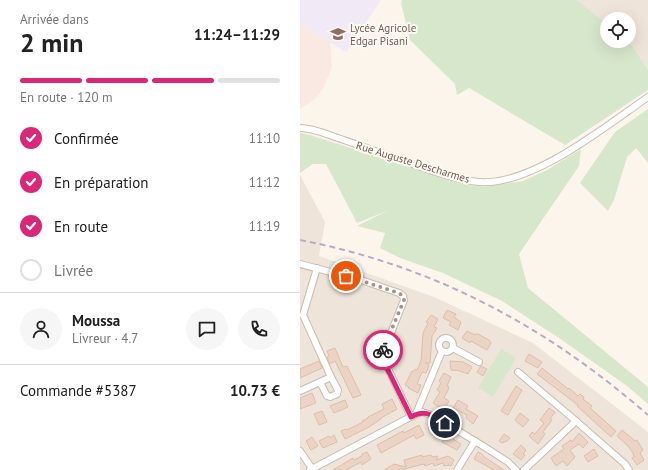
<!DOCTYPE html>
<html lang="fr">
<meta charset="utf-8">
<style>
body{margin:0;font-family:"PT Sans",sans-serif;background:#f6f6f6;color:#222;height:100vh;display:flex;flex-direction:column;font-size:15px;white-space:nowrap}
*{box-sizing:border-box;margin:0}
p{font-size:13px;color:#767676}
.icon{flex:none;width:22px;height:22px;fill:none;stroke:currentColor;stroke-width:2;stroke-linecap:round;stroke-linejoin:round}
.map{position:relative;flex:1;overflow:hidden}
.side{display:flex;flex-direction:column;background:#fff;width:300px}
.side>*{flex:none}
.controls{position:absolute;left:300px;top:12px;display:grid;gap:8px}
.controls a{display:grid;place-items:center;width:36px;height:36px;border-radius:50%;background:#fff;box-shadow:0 4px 16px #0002;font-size:20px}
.pin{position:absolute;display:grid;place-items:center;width:34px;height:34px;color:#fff;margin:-17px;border:2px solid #fff;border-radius:50%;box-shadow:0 1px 4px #0007}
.courier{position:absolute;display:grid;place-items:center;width:40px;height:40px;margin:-20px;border:3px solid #db2777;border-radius:50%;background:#fff;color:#222;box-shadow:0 1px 5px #0007}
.summary em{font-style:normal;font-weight:700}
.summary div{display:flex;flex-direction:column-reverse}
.summary{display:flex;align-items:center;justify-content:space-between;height:68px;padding:0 20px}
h1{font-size:26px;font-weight:700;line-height:30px}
.bar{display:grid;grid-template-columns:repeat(4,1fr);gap:6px 4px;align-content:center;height:48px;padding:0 20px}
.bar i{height:5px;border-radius:3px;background:#e0e0e0}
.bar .on{background:#db2777}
.bar p{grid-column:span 4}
.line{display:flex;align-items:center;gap:10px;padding:0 20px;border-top:1px solid #e0e0e0}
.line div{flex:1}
.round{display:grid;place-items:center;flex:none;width:42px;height:42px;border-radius:21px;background:#f6f6f6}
ol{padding:0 20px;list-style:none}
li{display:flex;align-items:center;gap:12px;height:44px}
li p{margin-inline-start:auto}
li .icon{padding:4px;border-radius:50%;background:#db2777;color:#fff;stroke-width:4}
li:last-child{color:#767676}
li i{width:22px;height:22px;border:2px solid #e0e0e0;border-radius:50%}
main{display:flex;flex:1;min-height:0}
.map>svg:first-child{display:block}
</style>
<main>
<section class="side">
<div class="summary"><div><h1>2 min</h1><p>Arrivée dans</p></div><em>11:24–11:29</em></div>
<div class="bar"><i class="on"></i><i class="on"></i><i class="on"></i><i></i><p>En route · 120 m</p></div>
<ol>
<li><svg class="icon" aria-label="check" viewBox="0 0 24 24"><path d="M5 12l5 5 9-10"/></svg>Confirmée<p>11:10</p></li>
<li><svg class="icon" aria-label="check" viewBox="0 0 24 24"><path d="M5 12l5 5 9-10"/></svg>En préparation<p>11:12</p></li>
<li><svg class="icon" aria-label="check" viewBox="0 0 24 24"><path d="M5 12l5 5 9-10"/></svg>En route<p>11:19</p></li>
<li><i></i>Livrée</li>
</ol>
<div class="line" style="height:72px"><a class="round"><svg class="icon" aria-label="person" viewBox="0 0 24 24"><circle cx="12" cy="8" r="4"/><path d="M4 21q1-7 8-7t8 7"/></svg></a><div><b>Moussa</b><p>Livreur · 4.7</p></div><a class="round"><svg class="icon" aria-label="chat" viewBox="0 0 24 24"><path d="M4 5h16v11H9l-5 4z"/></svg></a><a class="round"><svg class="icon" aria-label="phone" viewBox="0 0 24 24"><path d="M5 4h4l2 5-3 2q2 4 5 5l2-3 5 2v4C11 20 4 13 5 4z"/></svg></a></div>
<div class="line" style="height:52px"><div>Commande #5387</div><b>10.73 €</b></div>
</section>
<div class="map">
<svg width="348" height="470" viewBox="0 0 348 470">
<rect width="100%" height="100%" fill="#fbf5ec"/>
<g fill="#eee4d9">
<path d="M277,0H348V70L329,41V19H307V24Z"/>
<path d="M0,175L25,222L19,256L134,297L233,343L348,432V470H0Z"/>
</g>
<path fill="#f9e9e2" d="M0,24L30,42L32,67L23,89L15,99L0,109Z"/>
<path fill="#f2e9f7" d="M0,0H81L46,52L0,24Z"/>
<g fill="#d7e7cc">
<path d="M102,0H277L307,24V41H329L348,70V90L265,145L169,88L157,95L155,84L110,40L101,3Z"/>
<path d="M348,109V163L336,148L327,157L314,200L308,211L280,183L315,132Z"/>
<path d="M0,133L10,135L157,182L184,187L223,181L247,170L281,149L279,166L219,254L228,288L348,387V404L327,386L259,338L202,301L143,273L100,258L80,248L85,233L57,226L89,210L57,223L26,164H13L0,173Z"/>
<path d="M201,349L216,358L193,397L178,388Z"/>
</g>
<g fill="#ebd4c5" stroke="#ddbeaa">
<path d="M147,310L156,314L154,317L161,322L158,330L149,325L151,322L143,318Z"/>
<path d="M131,315L138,319L134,327L137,328L132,336L130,363H125L129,365L126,373L122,372L117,384L121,385L118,393L108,388L109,387L105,385L112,371L113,372L115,369L117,370L121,361L123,333L128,323L126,322Z"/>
<path d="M167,331L175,335V334H178L189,340L191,343L187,350L171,341L170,343L162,338Z"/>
<path d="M35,348L43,367L47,366L61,395L53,398L35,361L30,364L27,357L29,356L27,351Z"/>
<path d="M229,354L242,362L238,368L225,361Z"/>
<path d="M19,361L22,368L0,378V369Z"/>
<path d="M150,361L163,362L172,367L168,374L160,371L151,370Z"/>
<path d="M181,366L187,369L183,376L177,372Z"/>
<path d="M242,368L268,389L269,388L278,396L280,394L284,397L283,399L292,406L290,408L316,431L311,437L277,406L278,405L237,374Z"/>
<path d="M144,373L151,377L147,386L149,387L148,390L144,398L149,401L144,410L133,403L140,392L137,390L141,383L139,381Z"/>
<path d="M216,386L222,390L208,415L201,411Z"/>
<path d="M12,393L16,403L0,409V398Z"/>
<path d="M92,399L97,409L81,418V419L69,427L45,439L41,431L46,429L47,430L63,422L62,421L68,418V417L84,409L82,404Z"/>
<path d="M45,400L48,407L34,413L30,406Z"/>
<path d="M158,400L168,406L166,409L178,416L173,424L166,418L167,415L153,408Z"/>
<path d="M249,408L255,412L250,419L252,420L243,432L245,434L238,444L229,436L232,432L235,434L244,423L240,420Z"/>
<path d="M22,411L27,422L19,425L14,414Z"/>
<path d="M220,413L229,420L223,427L215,420Z"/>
<path d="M119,425L124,435L116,439L114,435L81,453L77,445L103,431L104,433Z"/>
<path d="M134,425L143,430L142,432L161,444L157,450L142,442L143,440L130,431Z"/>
<path d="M322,430L335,441L337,440L343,450L340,453L344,460L337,465L332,458L334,457L333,453L328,446L317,436Z"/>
<path d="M279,433L288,442L283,448L279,444L270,450L275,457L267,466L263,461L256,466L251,458L264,449L262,446L271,440L272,442Z"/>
<path d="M204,434L210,438L207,441L202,443L199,441Z"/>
<path d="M34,435L37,442L23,448L19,441L29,436L30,438Z"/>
<path d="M12,437L18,446L11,450L6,441Z"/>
<path d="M221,445L226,450L223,454L225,455L221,460L213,454Z"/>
<path d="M294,449L298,456L288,462L284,456Z"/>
<path d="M67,452L71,459L62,465L61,462L46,470H33L53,458L54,460L62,456V454Z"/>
<path d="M178,452L183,455V456L204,470H194L174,459Z"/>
<path d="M122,455V457L131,455L132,457L138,456L136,460L148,456L154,460L151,466L149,465L144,466L143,463L134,466L133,463L125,466L124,464L100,470H84L94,464L106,467L104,460Z"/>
</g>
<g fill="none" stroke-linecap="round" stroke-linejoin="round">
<g stroke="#cabcb0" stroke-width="8">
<g id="minor">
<path d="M0,128C13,128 26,134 38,138C55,144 73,150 90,156C116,165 153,180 180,182C232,186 306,126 348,97"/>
<path d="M0,264L61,280L99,293L103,296L104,300L82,356L111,417"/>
<circle cx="146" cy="345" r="7"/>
<path d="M153,348L179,362"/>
<path d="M218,372L276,421L325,464L329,470"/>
<path d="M20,382L27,396L30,397L37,394L38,390L31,377"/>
<path d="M0,391L31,377L3,315L17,268"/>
<path d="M116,414L142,351"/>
<path d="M0,451L13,470"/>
<path d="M10,470L116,414L122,412L134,416L183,446L208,462L216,470"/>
<path d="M157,470L175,441"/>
<path d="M224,470L276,421"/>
</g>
</g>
<use href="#minor" stroke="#fff" stroke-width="6"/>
<path stroke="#b9abc4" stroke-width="2" stroke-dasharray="6 4" stroke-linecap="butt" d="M0,240C134,266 246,326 348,415"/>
</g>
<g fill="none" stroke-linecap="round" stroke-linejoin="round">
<path stroke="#a39388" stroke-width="4" stroke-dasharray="0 7.2" d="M46,276L99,293L103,296L104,300L83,350"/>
<path stroke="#db2777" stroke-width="5" d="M83,350L82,356L83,360L111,417C125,409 132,415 145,423"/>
</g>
<defs>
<g id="school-bare" transform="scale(1.2)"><path d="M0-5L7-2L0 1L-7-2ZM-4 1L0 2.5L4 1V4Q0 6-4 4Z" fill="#8d6e63" stroke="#fdf9f3" stroke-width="2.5" paint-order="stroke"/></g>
</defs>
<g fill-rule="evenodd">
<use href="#school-bare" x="38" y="34"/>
</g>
<g text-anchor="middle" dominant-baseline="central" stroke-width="4" stroke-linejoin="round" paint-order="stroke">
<g font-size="11" fill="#785e54" stroke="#fdf9f3" text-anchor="start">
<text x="50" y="28">Lycée Agricole<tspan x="50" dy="13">Edgar Pisani</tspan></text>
</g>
<g font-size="11" fill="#745e52" stroke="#fdf9f3">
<text transform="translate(113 162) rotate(17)">Rue Auguste Descharmes</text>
</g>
</g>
</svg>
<div class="controls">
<a><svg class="icon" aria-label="locate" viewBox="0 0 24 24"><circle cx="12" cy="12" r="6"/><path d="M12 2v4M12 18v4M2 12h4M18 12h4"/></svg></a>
</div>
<div class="pin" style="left:46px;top:276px;background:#ea580c"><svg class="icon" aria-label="bag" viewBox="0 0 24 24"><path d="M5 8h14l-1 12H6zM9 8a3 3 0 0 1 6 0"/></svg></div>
<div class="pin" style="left:145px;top:423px;background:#1f2937"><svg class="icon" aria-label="home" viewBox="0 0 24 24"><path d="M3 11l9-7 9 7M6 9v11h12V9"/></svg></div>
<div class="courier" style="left:83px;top:350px"><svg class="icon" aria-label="bike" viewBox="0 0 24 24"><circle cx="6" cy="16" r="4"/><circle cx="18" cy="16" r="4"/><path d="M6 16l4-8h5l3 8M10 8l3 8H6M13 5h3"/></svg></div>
</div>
</main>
